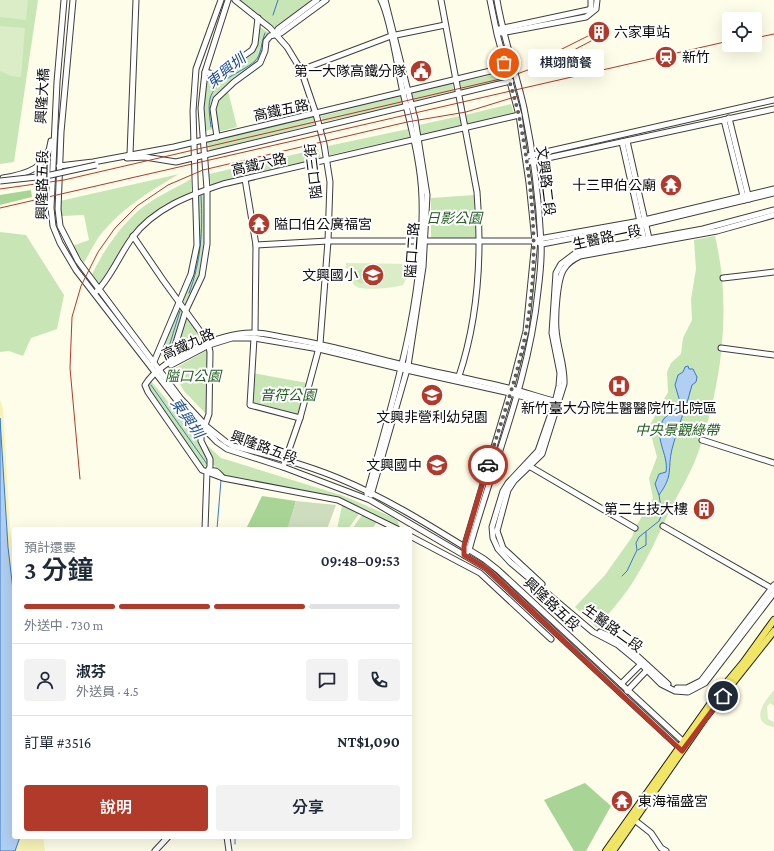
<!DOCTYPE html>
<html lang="zh-TW">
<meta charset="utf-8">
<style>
body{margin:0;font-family:"Crimson Pro","Noto Sans TC",serif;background:#f2f2f3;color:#1f2937;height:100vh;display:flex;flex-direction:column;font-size:15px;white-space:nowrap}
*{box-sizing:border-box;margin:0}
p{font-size:13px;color:#747a83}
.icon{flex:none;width:22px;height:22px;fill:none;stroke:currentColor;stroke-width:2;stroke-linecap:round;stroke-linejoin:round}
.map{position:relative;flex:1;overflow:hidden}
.side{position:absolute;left:12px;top:527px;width:400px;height:312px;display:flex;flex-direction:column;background:#fff;border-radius:4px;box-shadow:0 4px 16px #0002}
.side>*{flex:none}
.buttons{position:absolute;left:722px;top:12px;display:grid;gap:8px}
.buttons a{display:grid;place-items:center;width:40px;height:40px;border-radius:4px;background:#fff;box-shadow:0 4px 16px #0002;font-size:20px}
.pin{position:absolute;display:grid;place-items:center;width:34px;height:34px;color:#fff;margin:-17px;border:2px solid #fff;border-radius:50%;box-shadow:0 1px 4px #0007}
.courier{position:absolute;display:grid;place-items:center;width:40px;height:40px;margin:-20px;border:3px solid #b23a2b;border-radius:50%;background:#fff;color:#222;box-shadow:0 1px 5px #0007}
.bubble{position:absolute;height:28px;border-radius:4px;background:#fff;box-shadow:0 4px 16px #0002;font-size:13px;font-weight:600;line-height:28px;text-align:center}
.head em{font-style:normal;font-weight:600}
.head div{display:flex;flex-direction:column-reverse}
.head{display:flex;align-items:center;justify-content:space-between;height:68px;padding:0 12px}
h1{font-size:26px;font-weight:600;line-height:30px}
.bar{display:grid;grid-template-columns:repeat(4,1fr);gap:6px 4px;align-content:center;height:48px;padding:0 12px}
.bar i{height:5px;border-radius:3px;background:#e0e1e3}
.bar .on{background:#b23a2b}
.bar p{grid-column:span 4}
.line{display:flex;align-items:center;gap:10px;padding:0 12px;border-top:1px solid #e0e1e3}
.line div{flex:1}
.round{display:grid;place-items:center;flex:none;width:42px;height:42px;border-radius:4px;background:#f2f2f3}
.primary-button{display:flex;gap:8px;margin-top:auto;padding:8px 12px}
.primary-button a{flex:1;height:46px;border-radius:4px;background:#b23a2b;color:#fff;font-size:16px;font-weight:600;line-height:46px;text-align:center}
.primary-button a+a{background:#f2f2f3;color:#1f2937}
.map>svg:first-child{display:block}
</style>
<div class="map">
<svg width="774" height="851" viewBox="0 0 774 851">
<rect width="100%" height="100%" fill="#fefde9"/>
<g fill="#c7e5b5">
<path d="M0,0H38L14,162L0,164Z"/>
<path d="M237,0H309L312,2L275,28L264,18Z"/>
<path d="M260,27L269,33C263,42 265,53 257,61C242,76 216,85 212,107C211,114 212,122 213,129L205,131L203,110L207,77L221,76L254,51Z"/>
<path d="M501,73L503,80L462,90L460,82Z"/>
<path d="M452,83L454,91L414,101L412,93Z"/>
<path d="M228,91L237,127L218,132L216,109L218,100Z"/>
<path d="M401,96L403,105L323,122L321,116Z"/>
<path d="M511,104L514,114L467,125L465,115Z"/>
<path d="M314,116L316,124L210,151L207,141Z"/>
<path d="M460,116L461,127L420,135L419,125Z"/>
<path d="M408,129L409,137L330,155L328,146Z"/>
<path d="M318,149L321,158L211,185L209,174Z"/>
<path d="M179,174C150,191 122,208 101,234C94,243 89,254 84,263L72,246L89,240L84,215L62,216L60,201Z"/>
<path d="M191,179V192L162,206L130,236L99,284L91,276C103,252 118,229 138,211C153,198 174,189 191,179Z"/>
<path d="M205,194V241L199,277L187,305L182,300L194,274L199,247L198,196Z"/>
<path d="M474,195L477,238L431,240V198Z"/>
<path d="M0,232L26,235L64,295L57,329L31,338L23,356L9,351L0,352Z"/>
<path d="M715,236C732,307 722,384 698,453C691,473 679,492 670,510C658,536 646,562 631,585C621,600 608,614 597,628L575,607L605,575L632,537L635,528L653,498L649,478L657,457L649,427L668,392L667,372L671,363L681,354L683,338L692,320L691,299L696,269L694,240Z"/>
<path d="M361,269H368L369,283L360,284L356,281L355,276L357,272Z"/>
<path d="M179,307L184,311L168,360L161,356Z"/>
<path d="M187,314L203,338L176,351Z"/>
<path d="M209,349V417L184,391L172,370Z"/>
<path d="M253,373L307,383L300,416L252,402Z"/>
<path d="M151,381L195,434L221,458L344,496L392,517L398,521L399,526L397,527L361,511L348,529H337L343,501L223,477L214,465L203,467L150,392L147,385Z"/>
<path d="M364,512L379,519L372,529H352Z"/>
</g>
<g fill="#a8d595">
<path d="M31,190L32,197L0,205V195Z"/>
<path d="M262,496L296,501L288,529H246Z"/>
<path d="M585,783L611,806L586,851H574L544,800Z"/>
</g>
<path fill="#f7f3b8" d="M0,400L3,408L9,512L14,571V837H43L45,851H0Z"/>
<path fill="#cdddbd" d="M296,501L336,505L327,529H287Z"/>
<g fill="#daedc6" fill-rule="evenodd">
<path d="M0,0H28L26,20L0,17Z"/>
<path d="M0,26L25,28L21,77L11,76L0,71Z"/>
<path d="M346,263L410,264V269H403L407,277L403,285C393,288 370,290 360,288C354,287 352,282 350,277L354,268H346ZM361,269H368V283L360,284L356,281L355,276L357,272Z"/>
<path d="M774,690V706L770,703L767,707L768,719L774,722V727C748,723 765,700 774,690Z"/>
</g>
<g fill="#b0cff2" stroke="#3b78c5">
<path d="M688,366L689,369H693L697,377L696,382L692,385C687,407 677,427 672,449C667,471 674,474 659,495L655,484L659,474L666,472C669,454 653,439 663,420C666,415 671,414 675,410C677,408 678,404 680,402L675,385L678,375L683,372L685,367Z"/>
<path d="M0,418L8,547L14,599V837H20L15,851H0Z"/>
</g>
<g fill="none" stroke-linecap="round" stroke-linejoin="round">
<g stroke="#3b78c5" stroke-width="1">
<path d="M273,15L278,0"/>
<path d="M211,127C210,119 208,107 210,99C214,80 242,73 255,61C262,54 261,42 265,33"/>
<path d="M189,293C201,262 203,230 201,196"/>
<path d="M168,350L180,311"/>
<path d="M151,385L207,464"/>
<path d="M217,529L221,480"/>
<path d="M638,550L646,545V532"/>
<path d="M622,576L627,571L637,550L636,543L639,537L659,521L662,514L659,495"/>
<path d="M235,837V844"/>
</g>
<g stroke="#3d3d3d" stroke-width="7">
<g id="minor">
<path d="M64,0L57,82L51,208L53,226L60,243L76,270L178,402L217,442L227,449L283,467L370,500L486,568L682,750"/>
<path d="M73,0L61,132L58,209L60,226L78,261L181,399L206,426L226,442L233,446C269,455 304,464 338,478C389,499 437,530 484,559L498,570L686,744"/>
<path d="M235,0L270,28L287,47L301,70L316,114L324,144L330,182L328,241L320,344L300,418L283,467"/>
<path d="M441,0L477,192C482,254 479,316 459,376"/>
<path d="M499,29L588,10L591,8V0"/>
<path d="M501,33L586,17L596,9L597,0"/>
<path d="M276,34L278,29L317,0"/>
<path d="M301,70L391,36L445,25"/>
<path d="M205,72L217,75L252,50L255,44L258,18"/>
<path d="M729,118L749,199"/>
<path d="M724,120L744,200"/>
<path d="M217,137L213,109L216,99L234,82L260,63L265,51L266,41L270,36L281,33L326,0"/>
<path d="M627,141L650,243"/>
<path d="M622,142L645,244"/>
<path d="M130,154L136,0"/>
<path d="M528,156L774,100"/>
<path d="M127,158L145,157L176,162L511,81"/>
<path d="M529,162L774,109"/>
<path d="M59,166L93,162L174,147L507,67"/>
<path d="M3,178C27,174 48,168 51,141"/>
<path d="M245,179L256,245L255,333"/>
<path d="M774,210L703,229L577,252L561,264L556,273L552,333L560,373L559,386L555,402L538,451L508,483L503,491L492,527L493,538L498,549L510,562L593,632L618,645L641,664L661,684L675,691L688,692L705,683L774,593"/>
<path d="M133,236L163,280L208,342L210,352L209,414L201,436V441L210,459V467L207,472L205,529"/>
<path d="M539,239L640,221L774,189"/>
<path d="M256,245L328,241H535L542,244L641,225L774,193"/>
<path d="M723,278L774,272"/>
<path d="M97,291C111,277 120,254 132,238C154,208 190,195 223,184L519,115"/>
<path d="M254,338L250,405L300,418"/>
<path d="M721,348L774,355"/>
<path d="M170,362L186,310L202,276L207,244V189L201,108L205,72L228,0"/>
<path d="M153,364L191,274L197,245L193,111L196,69L221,0"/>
<path d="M171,365L209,345L232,338H254L319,349L402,369L510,393L555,406"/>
<path d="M702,440L774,463"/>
<path d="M529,466L635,528"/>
<path d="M208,472C215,469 217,471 222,477"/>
<path d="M367,494C394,396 425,301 422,198C421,161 410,124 402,88C397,65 391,20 381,0"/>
<path d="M371,495L408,366L423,267L427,195L415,119L385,0"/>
<path d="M663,526L773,589"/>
<path d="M397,529L338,500L223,478L202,470L148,392L145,385C162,358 222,332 254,333C265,333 276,336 287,338C321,344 354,352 387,361C427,371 468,378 508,388C525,392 541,398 558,402"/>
<path d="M410,536L480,573L551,639"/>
<path d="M464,548L510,393L526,331L535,241L529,183L519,115L497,34L490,0"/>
<path d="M464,555L469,550C493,463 529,381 538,291C540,275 542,258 541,243C539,198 533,152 524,108C516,72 503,37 497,0"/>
<path d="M542,584L503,548L497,531L508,490L514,481L542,454L564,384C565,365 557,348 556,329C555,316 557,279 564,269C568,262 574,259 580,256L717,231L774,215"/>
<path d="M600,632L621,641L668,684"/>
<path d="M621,684L641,664H644"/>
<path d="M677,688H687L701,681L774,585"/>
<path d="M627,691L647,670V667"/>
<path d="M632,818L651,833L661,848L666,851"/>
<path d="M227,837L229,851"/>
<path d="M155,851L168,837"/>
</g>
</g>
<g stroke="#1b1b1b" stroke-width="8">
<g id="major">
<path d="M606,851L718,693L743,663L774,620"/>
<path d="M613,851L705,718L774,631"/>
</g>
</g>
<use href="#minor" stroke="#fff" stroke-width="5"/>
<use href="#major" stroke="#f1e565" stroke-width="6"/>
<g stroke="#b23a2b" stroke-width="1">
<path d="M755,38L774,34"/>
<path d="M530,65L604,28"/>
<path d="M0,189L64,180L509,77L557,59L606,33"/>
<path d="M0,208L729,41"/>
<path d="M80,479L70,368L72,317L81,286L98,252L115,228L137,206L168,185L203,170L407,122L466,112L518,96"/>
</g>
<g stroke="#3d3d3d" stroke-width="7" stroke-linecap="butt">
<path id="minor-bridge" d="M0,181L46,176L96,165"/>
</g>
<use href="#minor-bridge" stroke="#fff" stroke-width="5"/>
</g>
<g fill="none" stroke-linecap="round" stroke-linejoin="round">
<path stroke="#5f5f58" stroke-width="4" stroke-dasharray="0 7.2" d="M488,465C501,421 518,376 526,331C540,258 533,188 519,116C515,98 509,81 504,63"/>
<path stroke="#b23a2b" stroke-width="5" d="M488,465L464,546V555L486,568L682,751L723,696"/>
</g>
<defs>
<g id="building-disc" transform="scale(1.15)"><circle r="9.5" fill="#b23a2b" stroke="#fff"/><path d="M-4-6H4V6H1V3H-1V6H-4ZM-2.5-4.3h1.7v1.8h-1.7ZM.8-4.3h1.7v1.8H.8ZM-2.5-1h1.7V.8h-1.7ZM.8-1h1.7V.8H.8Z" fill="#fff"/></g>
<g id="station-disc" transform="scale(1.15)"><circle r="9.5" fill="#b23a2b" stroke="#fff"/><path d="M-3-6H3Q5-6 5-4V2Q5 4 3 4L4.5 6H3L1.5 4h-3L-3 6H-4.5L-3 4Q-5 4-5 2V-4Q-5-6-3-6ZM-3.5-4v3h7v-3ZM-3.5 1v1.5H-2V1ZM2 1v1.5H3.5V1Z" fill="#fff"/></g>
<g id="civic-disc" transform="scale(1.15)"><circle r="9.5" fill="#b23a2b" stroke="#fff"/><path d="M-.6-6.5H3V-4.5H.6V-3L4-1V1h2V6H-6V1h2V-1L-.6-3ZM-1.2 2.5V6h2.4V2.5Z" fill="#fff"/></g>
<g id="temple-disc" transform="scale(1.15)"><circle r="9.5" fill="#b23a2b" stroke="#fff"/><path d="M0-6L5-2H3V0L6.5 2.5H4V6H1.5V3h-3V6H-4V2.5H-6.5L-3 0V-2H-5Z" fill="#fff"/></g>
<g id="school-disc" transform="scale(1.15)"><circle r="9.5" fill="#b23a2b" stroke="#fff"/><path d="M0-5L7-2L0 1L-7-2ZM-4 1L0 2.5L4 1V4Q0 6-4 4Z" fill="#fff"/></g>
<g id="hospital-disc" transform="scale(1.15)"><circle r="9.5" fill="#b23a2b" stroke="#fff"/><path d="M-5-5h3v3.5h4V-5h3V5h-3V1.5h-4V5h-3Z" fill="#fff"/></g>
</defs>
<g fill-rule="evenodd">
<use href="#building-disc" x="599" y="32"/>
<use href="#station-disc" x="666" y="57"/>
<use href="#civic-disc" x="421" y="71"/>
<use href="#temple-disc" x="671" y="185"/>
<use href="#temple-disc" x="259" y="224"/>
<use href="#school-disc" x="373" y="275"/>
<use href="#hospital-disc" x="619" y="386"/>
<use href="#school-disc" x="432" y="395"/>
<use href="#school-disc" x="437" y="465"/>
<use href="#building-disc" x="704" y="509"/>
<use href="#temple-disc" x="622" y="801"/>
</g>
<g text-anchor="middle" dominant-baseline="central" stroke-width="4" stroke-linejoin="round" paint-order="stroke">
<g font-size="14" fill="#0a0a0a" stroke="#fff" text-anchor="end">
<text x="614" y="32" text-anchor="start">六家車站</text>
<text x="682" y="57" text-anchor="start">新竹</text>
<text x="406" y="71">第一大隊高鐵分隊</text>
<text x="656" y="185">十三甲伯公廟</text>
<text x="274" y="224" text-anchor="start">隘口伯公廣福宮</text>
<text x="358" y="275">文興國小</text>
<text x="619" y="408" text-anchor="middle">新竹臺大分院生醫醫院竹北院區</text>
<text x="432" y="417" text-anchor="middle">文興非營利幼兒園</text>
<text x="422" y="465">文興國中</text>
<text x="688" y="509">第二生技大樓</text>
<text x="638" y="801" text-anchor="start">東海福盛宮</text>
</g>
<g font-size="14" fill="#0a0a0a" stroke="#fff">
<text transform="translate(42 96) rotate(-87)">興隆大橋</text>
<text transform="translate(281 110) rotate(-12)">高鐵五路</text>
<text transform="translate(259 164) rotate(-13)">高鐵六路</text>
<text transform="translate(313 171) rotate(-97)">隘口三街</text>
<text transform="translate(546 181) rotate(83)">文興路二段</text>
<text transform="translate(42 185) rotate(-89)">興隆路五段</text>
<text transform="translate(607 237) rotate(-12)">生醫路一段</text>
<text transform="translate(412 250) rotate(-86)">隘口二路</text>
<text transform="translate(188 344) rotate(-24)">高鐵九路</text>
<text transform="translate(264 447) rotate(20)">興隆路五段</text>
<text transform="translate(552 604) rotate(43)">興隆路五段</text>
<text transform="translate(613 628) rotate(36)">生醫路二段</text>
</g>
<g font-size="14" font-style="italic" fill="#225d1f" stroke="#fff">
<text x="454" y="218">日影公園</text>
<text x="193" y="376">隘口公園</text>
<text x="288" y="395">音符公園</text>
<text x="677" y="430">中央景觀綠帶</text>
</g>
<g font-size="15" font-style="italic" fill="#1c4c94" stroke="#fff">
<text transform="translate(226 71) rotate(-39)">東興圳</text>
<text transform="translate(187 418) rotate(55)">東興圳</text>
</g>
</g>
</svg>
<div class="buttons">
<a><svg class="icon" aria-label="locate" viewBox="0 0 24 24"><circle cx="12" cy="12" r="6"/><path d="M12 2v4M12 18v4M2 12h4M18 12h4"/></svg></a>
</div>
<div class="pin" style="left:504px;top:63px;background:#ea580c"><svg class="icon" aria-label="bag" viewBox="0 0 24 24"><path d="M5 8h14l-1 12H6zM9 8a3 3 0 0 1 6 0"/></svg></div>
<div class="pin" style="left:723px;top:696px;background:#1f2937"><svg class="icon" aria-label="home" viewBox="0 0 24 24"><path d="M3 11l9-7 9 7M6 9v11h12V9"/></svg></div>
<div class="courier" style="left:488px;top:465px"><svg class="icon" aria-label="car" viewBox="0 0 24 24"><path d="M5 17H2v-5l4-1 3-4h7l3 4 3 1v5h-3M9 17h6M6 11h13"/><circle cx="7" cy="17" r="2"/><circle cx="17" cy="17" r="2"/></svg></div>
<div class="bubble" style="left:528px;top:49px;width:76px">棋翊簡餐</div>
<section class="side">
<div class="head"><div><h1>3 分鐘</h1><p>預計還要</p></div><em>09:48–09:53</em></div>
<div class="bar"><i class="on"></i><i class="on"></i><i class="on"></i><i></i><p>外送中 · 730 m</p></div>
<div class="line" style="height:72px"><a class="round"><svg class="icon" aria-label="person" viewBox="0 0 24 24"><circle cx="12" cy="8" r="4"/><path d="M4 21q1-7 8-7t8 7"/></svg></a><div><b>淑芬</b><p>外送員 · 4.5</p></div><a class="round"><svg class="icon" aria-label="chat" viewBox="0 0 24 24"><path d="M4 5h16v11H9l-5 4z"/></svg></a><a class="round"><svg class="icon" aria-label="phone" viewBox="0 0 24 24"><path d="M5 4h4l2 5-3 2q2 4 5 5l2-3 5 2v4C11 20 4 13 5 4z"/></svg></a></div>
<div class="line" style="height:52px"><div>訂單 #3516</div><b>NT$1,090</b></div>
<div class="primary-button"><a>說明</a><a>分享</a></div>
</section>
</div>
